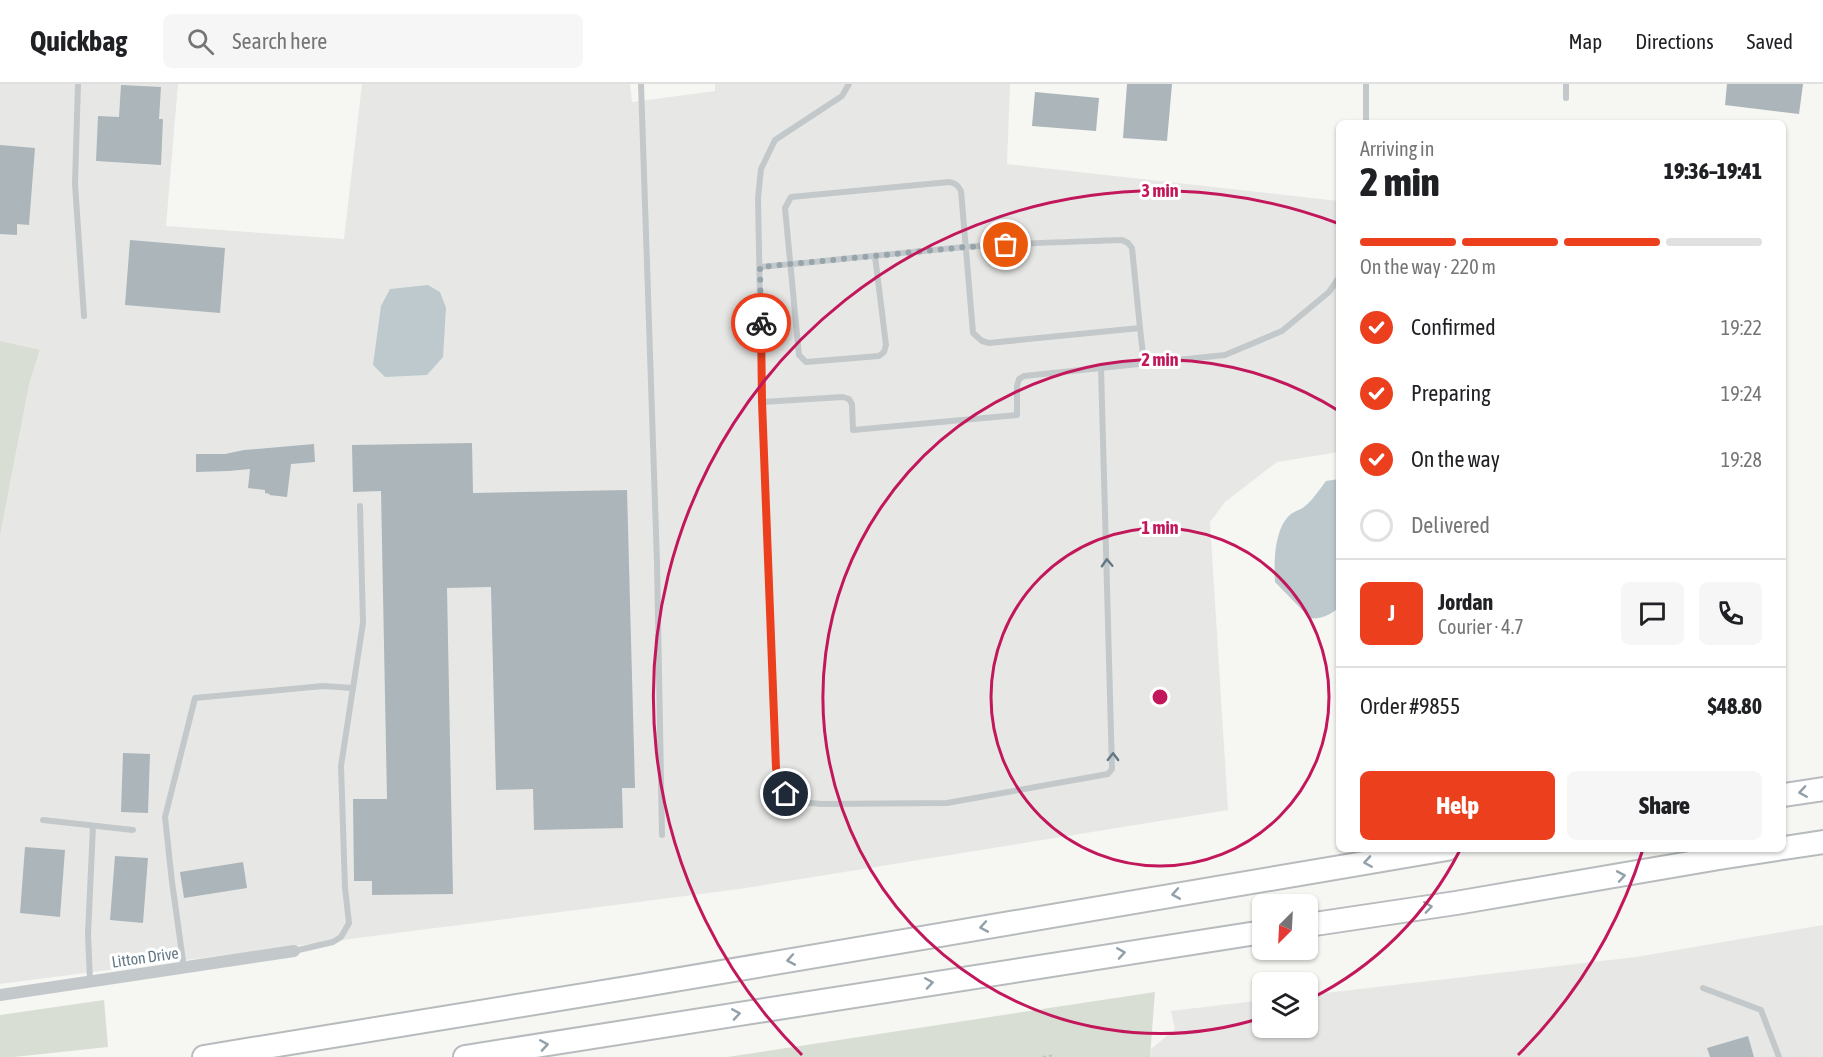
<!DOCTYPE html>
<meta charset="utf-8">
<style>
body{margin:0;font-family:"Asap Condensed",sans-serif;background:#f6f6f6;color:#202124;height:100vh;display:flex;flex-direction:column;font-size:22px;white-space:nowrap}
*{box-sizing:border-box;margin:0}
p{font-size:20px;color:#757577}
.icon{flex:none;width:33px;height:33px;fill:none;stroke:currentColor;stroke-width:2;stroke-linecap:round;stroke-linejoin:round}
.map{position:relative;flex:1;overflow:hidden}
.sheet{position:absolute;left:1336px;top:36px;width:450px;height:732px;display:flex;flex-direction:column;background:#fff;border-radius:9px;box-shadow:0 2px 4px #0004}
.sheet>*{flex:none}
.needle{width:39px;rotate:204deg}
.tools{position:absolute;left:1252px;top:810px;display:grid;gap:12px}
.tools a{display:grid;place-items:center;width:66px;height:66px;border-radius:9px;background:#fff;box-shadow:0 2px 4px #0004;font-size:30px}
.pin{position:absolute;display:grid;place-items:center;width:51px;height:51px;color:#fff;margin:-26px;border:3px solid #fff;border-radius:50%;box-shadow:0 2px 6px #0007}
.courier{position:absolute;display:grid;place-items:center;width:60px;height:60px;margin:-30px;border:4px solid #ec3f1d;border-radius:50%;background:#fff;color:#222;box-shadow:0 2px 8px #0007}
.overview em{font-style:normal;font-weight:800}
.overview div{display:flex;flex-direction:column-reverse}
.overview{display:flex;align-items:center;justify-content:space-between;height:102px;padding:0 24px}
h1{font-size:39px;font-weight:800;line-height:45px}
.bar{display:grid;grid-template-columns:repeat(4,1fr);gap:9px 6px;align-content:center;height:72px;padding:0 24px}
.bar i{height:8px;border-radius:4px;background:#e0e0e0}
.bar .selected{background:#ec3f1d}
.bar p{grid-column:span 4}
.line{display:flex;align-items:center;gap:15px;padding:0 24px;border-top:2px solid #e0e0e0}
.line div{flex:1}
.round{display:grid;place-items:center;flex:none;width:63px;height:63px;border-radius:9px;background:#f6f6f6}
ol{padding:0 24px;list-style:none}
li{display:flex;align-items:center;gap:18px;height:66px}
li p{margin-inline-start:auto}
li .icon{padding:6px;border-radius:50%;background:#ec3f1d;color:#fff;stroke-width:4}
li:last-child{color:#757577}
li i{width:33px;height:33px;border:3px solid #e0e0e0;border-radius:50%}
.button{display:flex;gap:12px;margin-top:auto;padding:12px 24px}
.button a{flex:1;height:69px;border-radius:9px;background:#ec3f1d;color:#fff;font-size:24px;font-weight:800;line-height:69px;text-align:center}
.button a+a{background:#f6f6f6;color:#202124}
header{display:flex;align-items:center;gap:36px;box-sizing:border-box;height:84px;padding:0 30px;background:#fff;border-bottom:2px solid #e0e0e0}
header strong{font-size:28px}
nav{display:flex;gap:33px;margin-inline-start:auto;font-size:21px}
.search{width:420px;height:54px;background:#f6f6f6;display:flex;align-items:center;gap:15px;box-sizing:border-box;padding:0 21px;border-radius:9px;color:#757577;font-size:22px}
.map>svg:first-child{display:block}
</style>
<header>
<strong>Quickbag</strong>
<div class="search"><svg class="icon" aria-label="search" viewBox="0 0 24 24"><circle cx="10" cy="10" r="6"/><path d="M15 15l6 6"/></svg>Search here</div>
<nav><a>Map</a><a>Directions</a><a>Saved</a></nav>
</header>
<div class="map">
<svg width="1823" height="973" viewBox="0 0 1823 973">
<rect width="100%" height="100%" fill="#f6f6f2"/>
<g fill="#e7e8e6">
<path d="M0,0H178L166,142L344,155L362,0H630L632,18L715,7V0H1010L1007,80L1339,117V368L1277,378L1225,418L1210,438L1228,726L739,805L0,900V452L29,301L40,267L0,257Z"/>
<path d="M1823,841V973H1150L1151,965L1175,945L1171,927L1263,916V944H1308V911L1636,873Z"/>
</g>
<g fill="#d8ded3">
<path d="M0,257L40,266L29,301L0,452Z"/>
<path d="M1155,908L1150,973H727Z"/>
<path d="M104,916L108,963L14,973H0V931Z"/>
</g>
<g fill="#bdc9cd">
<path d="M428,201L440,208L446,224L443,273L427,291L385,293L373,281L381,222L390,205Z"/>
<path d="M1339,395V523C1333,530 1319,536 1310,534L1275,498C1274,478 1274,444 1291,430C1295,427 1300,426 1304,423C1313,416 1319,406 1326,397Z"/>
</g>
<g fill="#acb5ba">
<path d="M1127,0H1172L1167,57L1123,54Z"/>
<path d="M1727,0H1803L1799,30L1725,21Z"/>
<path d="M121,1L161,3L159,35H163L161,81L96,77L98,32L119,33Z"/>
<path d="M1035,8L1099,14L1096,47L1032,42Z"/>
<path d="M0,61L35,64L29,141L17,140V151L0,150Z"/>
<path d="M130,156L225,164L220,229L125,221Z"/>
<path d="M472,359L473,409L627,406L635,704H622L623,744L534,746L533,705L496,706L491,503L447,504L453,810L372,811V797H354L353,715H387L381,407L353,408L352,361Z"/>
<path d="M314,360L315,378L291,380L287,413L269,411L270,410L265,409V406L248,404L250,385L229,387L196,388V370H225L244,366Z"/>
<path d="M123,669L150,670L148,729L121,728Z"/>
<path d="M25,763L65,766L60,833L20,829Z"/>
<path d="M115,772L148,774L143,839L110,836Z"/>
<path d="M243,778L247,804L184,814L180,788Z"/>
<path d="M1748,952L1754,973H1710L1707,964Z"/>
</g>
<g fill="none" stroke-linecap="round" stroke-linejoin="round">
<g stroke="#b7bbbe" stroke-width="26">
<g id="motorway">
<path d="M1784,711L1823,705"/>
<path d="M1784,764L1823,758"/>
<path d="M1308,841L1456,819L1719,774L1778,765"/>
<path d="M204,973L633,903L1447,765"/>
<path d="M465,973L1263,848"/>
</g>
</g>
<path stroke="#bfc1c3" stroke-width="2" stroke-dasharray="3 3" stroke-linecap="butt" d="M1043,973L1055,971"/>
<g stroke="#c3c8ca" stroke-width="6">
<path d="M78,0L75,100L84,232"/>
<path d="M641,0L657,479L662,751"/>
<path d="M849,0L842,12L775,56L761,85L758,114L762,318L843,313L849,315L852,320L853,346L1017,331V302L1019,295L1024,292L1225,271L1282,247L1329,208L1340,192"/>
<path d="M1366,0V39"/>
<path d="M1566,14V0"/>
<path d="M760,183C828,177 897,169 966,163C1018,159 1070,158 1122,156L1128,159L1132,164L1140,244L989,259L982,257L973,249L961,107C958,101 955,99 949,98L791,113L785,124L799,271L806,278L879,272L884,268L886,261L875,172"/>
<path d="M1140,244L1144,279"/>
<path d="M762,318L776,684L779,698L786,710L797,718L822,720L947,719L1108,690L1112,685L1101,284"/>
<path d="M43,736L133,746"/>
<path d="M294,867L333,858L341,853L349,839L345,804L341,682L363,539L360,422"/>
<path d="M184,884L172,798L165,733L195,614L323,602L353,604"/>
<path d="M90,897L88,850L93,742"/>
<path d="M1703,904L1761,926L1779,973"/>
</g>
<path stroke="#c3c8ca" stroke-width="12" d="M0,911L294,867"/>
<use href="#motorway" stroke="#fff" stroke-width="22"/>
</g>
<defs><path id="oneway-chevron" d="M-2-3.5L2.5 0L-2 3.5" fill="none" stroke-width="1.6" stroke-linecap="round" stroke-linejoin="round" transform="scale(1.5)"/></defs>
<g stroke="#637885">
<use href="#oneway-chevron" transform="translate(1107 479) rotate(-92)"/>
<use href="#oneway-chevron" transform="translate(1113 673) rotate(-89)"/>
</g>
<g stroke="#92a0aa">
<use href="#oneway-chevron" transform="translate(1803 708) rotate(171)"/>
<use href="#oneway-chevron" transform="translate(1368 778) rotate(171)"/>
<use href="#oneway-chevron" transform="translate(1621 792) rotate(-10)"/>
<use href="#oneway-chevron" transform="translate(1176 810) rotate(170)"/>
<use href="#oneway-chevron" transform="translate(1428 823) rotate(-8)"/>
<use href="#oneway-chevron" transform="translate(984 843) rotate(170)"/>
<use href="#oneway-chevron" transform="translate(1121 869) rotate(-9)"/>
<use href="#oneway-chevron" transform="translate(791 876) rotate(170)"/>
<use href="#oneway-chevron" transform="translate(929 899) rotate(-9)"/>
<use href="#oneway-chevron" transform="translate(736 930) rotate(-9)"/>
<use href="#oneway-chevron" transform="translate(544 961) rotate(-9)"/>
</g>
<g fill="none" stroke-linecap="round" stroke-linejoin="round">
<path stroke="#96a4ab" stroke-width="6" stroke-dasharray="0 10.8" d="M761,239L760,183L966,163L1006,161"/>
<path stroke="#ec3f1d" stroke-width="8" d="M761,239L762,318L776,684L779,698L786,710"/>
</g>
<g fill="none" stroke="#c2185b" stroke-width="3">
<circle cx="1160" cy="613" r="169"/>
<path d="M1460 766A337 337 0 0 1 1310 915M1261 934A337 337 0 1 1 1339 327"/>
<path d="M1643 765A506 506 0 0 1 1518 971M802 971A506 506 0 0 1 1337 139"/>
</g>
<g text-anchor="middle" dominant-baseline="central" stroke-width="6" stroke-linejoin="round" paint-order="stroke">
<g font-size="16" fill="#637885" stroke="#fff">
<text transform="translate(145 873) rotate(-8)">Litton Drive</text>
</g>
</g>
<circle cx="1160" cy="613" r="9" fill="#c2185b" stroke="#fff" stroke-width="3"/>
<g font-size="18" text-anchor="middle" font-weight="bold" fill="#c2185b" stroke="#fff" stroke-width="6" stroke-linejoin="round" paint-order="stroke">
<text x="1160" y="113">3 min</text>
<text x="1160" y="282">2 min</text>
<text x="1160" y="450">1 min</text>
</g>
</svg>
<div class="tools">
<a><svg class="needle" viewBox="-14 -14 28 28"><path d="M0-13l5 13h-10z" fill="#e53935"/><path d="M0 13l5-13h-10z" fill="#757577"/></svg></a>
<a><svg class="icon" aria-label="layers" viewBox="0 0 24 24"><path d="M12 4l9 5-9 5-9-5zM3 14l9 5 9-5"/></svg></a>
</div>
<div class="pin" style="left:1006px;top:161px;background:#ea580c"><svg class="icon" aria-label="bag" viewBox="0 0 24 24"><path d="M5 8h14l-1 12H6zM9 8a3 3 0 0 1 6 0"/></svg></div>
<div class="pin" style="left:786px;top:710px;background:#1f2937"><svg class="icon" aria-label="home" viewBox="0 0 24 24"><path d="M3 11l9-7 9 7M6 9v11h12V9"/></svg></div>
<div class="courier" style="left:761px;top:239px"><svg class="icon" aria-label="bike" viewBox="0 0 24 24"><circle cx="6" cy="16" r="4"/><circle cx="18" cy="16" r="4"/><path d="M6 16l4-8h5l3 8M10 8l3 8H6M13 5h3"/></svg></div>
<section class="sheet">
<div class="overview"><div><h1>2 min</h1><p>Arriving in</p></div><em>19:36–19:41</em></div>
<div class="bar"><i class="selected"></i><i class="selected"></i><i class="selected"></i><i></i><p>On the way · 220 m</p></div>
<ol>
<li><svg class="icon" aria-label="check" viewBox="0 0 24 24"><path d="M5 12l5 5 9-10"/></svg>Confirmed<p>19:22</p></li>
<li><svg class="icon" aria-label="check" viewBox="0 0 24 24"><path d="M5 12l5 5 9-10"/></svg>Preparing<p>19:24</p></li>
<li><svg class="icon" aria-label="check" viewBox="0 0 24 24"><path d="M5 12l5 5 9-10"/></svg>On the way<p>19:28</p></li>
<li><i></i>Delivered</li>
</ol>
<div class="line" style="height:108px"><b class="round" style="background:#ec3f1d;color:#fff">J</b><div><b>Jordan</b><p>Courier · 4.7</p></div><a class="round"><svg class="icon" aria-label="chat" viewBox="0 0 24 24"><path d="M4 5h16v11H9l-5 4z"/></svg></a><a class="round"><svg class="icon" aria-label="phone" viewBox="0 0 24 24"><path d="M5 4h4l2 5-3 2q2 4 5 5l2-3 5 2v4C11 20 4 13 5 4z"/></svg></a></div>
<div class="line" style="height:78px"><div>Order #9855</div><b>$48.80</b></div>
<div class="button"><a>Help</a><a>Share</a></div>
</section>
</div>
